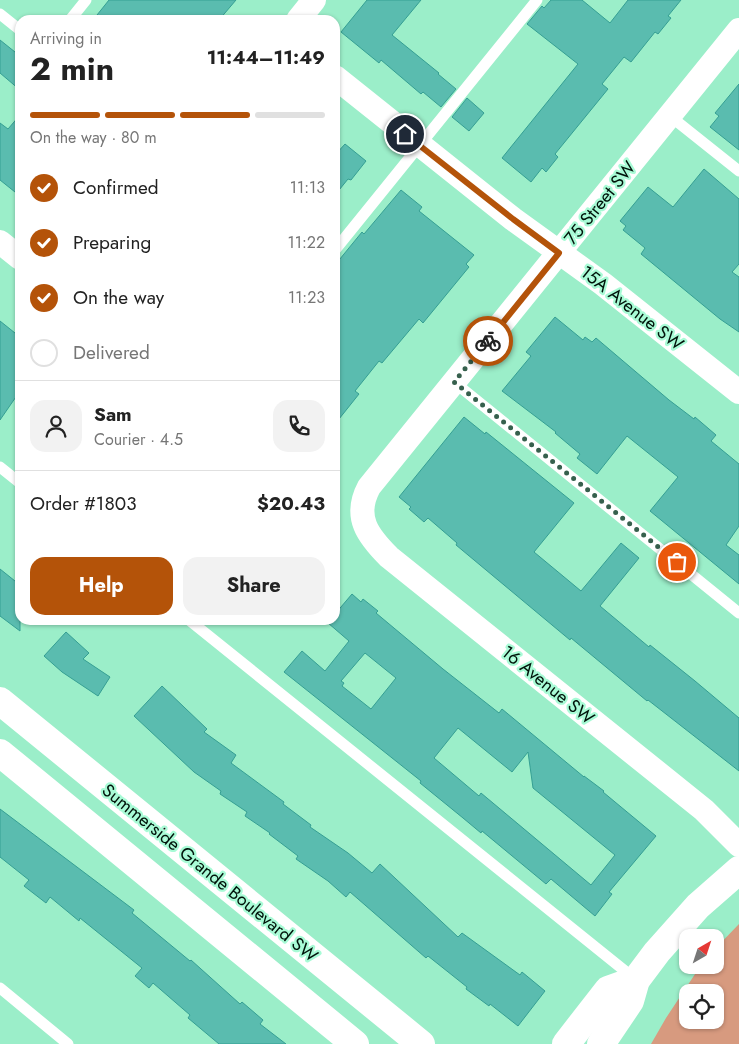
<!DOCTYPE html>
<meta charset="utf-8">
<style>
body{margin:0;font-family:Jost,sans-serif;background:#f2f2f2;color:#222;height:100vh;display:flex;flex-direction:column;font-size:19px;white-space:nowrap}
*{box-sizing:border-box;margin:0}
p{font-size:16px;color:#767676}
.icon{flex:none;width:28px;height:28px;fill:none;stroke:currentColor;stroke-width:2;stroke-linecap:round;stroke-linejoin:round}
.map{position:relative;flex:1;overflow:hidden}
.sheet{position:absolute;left:15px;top:15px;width:325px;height:610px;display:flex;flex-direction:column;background:#fff;border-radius:15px;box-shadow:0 1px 4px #0004}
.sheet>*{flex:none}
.needle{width:32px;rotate:39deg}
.buttons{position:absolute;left:679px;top:929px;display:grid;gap:10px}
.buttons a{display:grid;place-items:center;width:45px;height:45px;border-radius:10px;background:#fff;box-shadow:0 1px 4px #0004;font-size:25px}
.pin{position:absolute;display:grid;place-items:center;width:42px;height:42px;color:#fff;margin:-21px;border:2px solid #fff;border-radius:50%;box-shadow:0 1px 5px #0007}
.courier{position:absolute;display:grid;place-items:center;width:50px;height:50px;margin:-25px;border:4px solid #b45309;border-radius:50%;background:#fff;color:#222;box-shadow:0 1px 6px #0007}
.head em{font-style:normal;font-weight:700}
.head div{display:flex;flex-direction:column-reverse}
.head{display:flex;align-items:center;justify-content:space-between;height:85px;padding:0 15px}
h1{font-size:32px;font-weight:700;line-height:38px}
.bar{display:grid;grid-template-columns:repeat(4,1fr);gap:8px 5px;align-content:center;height:60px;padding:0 15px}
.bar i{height:6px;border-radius:4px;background:#e0e0e0}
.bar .selected{background:#b45309}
.bar p{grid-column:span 4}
.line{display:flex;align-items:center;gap:12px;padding:0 15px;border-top:1px solid #e0e0e0}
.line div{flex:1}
.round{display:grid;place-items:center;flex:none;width:52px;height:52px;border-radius:15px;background:#f2f2f2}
ol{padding:0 15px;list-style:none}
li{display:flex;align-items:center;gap:15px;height:55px}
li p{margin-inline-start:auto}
li .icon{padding:5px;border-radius:50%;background:#b45309;color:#fff;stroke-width:4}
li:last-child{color:#767676}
li i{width:28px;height:28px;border:2px solid #e0e0e0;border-radius:50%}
.button{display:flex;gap:10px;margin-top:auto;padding:10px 15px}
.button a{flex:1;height:58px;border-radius:15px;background:#b45309;color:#fff;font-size:20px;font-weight:700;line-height:58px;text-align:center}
.button a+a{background:#f2f2f2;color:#222}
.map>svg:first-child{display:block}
</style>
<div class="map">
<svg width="739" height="1044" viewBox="0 0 739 1044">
<rect width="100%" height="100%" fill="#9beec9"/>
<path fill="#d79a7f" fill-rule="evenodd" d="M739,924V1044H651L666,1018L701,965H715V949ZM688,992H715V1020H688Z"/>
<g fill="#5abcaf" stroke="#359f93" fill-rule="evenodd">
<path d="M109,0H236L219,20H93Z"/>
<path d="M367,0H421L392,35L439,73L438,74L456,89L441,107L423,92L421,94L381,60L379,63L341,32Z"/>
<path d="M551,0H582L610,23L628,0H681L668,16L671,18L658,34L655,32L631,62L624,57L602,84L608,89L555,154L558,157L546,172L542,168L531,182L502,158L578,64L527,24L542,6L544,8Z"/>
<path d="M0,40L20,56V90L0,73Z"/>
<path d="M739,84V150L710,127L719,116L715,113Z"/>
<path d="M467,98L484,113L469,131L452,117Z"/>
<path d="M20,115V196L0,180V123L8,129Z"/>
<path d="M345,144L366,161L351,180L348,179L335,195V155Z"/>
<path d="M704,169L739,199V264L732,272L739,277V332L720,319L641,254L645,248L623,230L626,226L620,221L648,187L673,207Z"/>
<path d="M401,190L422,207L419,211L474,255L466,264L469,267L423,323L419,319L382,363L379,361L355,391L359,394L335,424V265L362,232L364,234Z"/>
<path d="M555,317L583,340L585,337L592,342L596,338L669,400L694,419L695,417L716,435L711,441L739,464V526L726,545L739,555V584L650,511L678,477L627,436L597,474L577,458L580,454L555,433L556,432L502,391L531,356L526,352Z"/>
<path d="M0,321L20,337V391L0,420Z"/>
<path d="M464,417L485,434L486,432L574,503L534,552L581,591L621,543L639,558L600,606L649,647L650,645L695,681L739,718V771L648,700L647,701L571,638L570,640L456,545L457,543L428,518L424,522L409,509L411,507L399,497Z"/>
<path d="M0,569L20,585V631L0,616Z"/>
<path d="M352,594L361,602L363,599L378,611L376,613L443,669L499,713L502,709L584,777V776L604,791L603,792L656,836L609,892L612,894L595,916L551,879L546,884L482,831L481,833L463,818L420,783L421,781L284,672L302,651L325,671L349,641L328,623L330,620H335V614ZM365,653L396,678L371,709L342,686L344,683L341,681ZM458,728L512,772L528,752L533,788L615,855L591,885L481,793L479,796L434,758Z"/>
<path d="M66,632L89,653L83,659L110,677L98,696L62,672L44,656Z"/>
<path d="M162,686L207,729L204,732L236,755L231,763L284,802L283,804L311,825L310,827L348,853L372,873L380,864L458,937L462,933L520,975L522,972L545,991L518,1026L490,1004L489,1006L466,989L467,987L428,956L426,958L350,892L346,897L328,881L296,859L298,856L269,834L270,833L245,816L247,812L220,794L221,791L194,772L134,716Z"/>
<path d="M0,809L134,910L132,913L190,961L191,960L240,1004L242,1002L263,1020L260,1024L286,1044H219L188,1018L190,1015L153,983L149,988L135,976L142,968L80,918L79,921L50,897L46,903L24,886L29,880L0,857Z"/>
</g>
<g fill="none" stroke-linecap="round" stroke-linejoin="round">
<g stroke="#fff" stroke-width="11">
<path d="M0,14L20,30"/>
<path d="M70,20L86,0"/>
<path d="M670,116L739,171"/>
<path d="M335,250L537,0"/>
<path d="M454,382L739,613"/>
<path d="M0,467L20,483"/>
<path d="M189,620L635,979"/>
<path d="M0,988L68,1044"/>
</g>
<g stroke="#fff" stroke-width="24">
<path d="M298,20L314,0"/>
<path d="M739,30L369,487C353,517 368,536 389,557L704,810L739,845"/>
<path d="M335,77L513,219L603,284L739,392"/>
<path d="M0,242L20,258"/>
</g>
<g stroke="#fff" stroke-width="28">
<path d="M0,701L421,1044"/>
<path d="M0,753L355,1044"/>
<path d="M566,1044L608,990L636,980"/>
<path d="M601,1044L630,1001L636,980L657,952L698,906L739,870"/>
</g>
</g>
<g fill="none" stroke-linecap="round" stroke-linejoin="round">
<path stroke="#36604d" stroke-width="5" stroke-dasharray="0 9" d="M488,341L454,382L677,562"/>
<path stroke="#b45309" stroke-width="6" d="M405,134L513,219L559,253L488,341"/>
</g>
<g text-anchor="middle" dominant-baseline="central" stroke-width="4.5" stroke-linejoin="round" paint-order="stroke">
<g font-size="18" fill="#00130a" stroke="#a8fbd6">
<text transform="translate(600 203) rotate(-51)">75 Street SW</text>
<text transform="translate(632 308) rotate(38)">15A Avenue SW</text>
<text transform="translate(548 685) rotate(39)">16 Avenue SW</text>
<text transform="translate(210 873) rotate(39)">Summerside Grande Boulevard SW</text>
</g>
</g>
</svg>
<div class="buttons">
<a><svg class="needle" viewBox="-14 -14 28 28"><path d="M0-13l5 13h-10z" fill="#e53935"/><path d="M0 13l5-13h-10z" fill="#767676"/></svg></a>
<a><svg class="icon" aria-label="locate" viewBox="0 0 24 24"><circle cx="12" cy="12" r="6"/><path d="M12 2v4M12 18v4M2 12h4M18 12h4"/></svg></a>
</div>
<div class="pin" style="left:677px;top:562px;background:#ea580c"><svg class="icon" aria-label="bag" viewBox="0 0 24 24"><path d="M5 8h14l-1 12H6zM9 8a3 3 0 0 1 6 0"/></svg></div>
<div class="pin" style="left:405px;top:134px;background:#1f2937"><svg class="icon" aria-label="home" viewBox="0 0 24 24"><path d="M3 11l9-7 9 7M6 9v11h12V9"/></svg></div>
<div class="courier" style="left:488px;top:341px"><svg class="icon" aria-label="bike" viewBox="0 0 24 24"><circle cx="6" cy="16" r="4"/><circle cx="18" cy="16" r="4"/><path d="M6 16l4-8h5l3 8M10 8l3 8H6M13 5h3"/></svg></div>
<section class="sheet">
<div class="head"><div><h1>2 min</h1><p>Arriving in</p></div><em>11:44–11:49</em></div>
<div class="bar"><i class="selected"></i><i class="selected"></i><i class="selected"></i><i></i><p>On the way · 80 m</p></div>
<ol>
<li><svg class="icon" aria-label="check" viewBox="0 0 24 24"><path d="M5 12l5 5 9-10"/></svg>Confirmed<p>11:13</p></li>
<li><svg class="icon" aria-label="check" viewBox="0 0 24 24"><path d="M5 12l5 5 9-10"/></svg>Preparing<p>11:22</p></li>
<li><svg class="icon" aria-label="check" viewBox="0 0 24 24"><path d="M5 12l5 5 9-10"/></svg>On the way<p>11:23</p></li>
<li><i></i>Delivered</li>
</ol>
<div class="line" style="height:90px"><a class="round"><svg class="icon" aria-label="person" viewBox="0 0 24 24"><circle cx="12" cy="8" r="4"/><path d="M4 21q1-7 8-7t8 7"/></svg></a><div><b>Sam</b><p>Courier · 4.5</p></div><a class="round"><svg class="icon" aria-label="phone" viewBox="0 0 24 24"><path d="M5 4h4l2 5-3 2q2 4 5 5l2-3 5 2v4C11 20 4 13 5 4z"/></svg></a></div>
<div class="line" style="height:65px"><div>Order #1803</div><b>$20.43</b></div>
<div class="button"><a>Help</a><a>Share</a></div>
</section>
</div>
